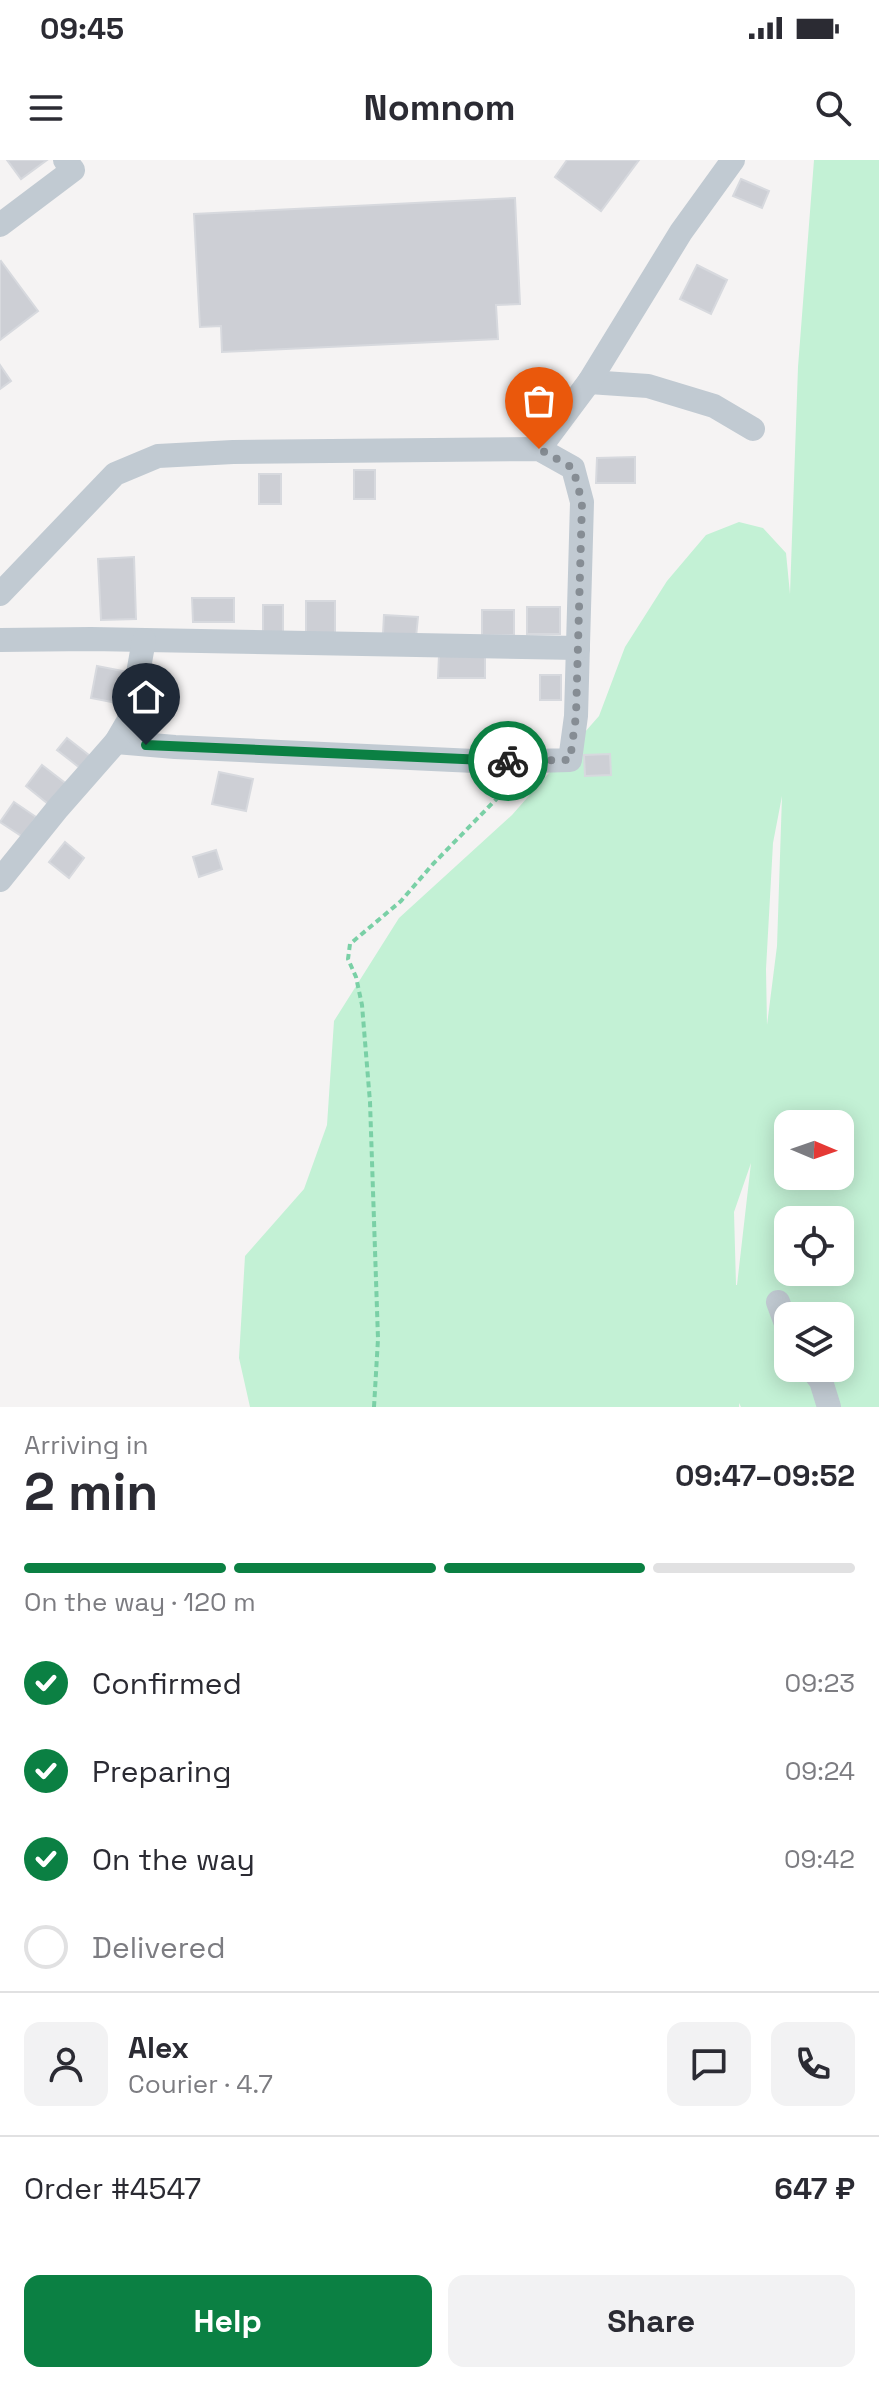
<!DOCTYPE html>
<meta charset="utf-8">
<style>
body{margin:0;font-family:"Space Grotesk",sans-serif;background:#f2f2f3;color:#2b2b33;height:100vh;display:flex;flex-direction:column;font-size:30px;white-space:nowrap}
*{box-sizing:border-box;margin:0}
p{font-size:26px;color:#7c7c81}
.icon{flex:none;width:44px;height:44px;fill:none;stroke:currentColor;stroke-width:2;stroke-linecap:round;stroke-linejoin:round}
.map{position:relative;height:1247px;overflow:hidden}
.details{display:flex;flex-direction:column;background:#fff;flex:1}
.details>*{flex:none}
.needle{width:52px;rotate:92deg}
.buttons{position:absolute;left:774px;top:950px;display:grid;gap:16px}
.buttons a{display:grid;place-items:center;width:80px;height:80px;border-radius:16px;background:#fff;box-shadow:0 4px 20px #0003;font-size:40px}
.pin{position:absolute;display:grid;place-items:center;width:68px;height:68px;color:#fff;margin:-82px -34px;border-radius:50% 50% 50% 0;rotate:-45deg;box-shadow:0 0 8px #0007}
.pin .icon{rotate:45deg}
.courier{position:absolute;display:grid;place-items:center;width:80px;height:80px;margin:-40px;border:6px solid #0b8043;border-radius:50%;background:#fff;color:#222;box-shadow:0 2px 10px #0007}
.headline em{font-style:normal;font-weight:700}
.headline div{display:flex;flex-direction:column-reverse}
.headline{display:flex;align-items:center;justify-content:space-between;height:136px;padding:0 24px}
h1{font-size:52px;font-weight:700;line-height:60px}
.bar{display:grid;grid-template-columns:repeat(4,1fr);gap:12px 8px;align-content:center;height:96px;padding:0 24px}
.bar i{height:10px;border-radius:6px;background:#e1e1e2}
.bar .active{background:#0b8043}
.bar p{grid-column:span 4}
.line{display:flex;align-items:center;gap:20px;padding:0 24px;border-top:2px solid #e1e1e2}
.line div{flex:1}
.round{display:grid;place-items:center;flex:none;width:84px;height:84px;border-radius:16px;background:#f2f2f3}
ol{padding:0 24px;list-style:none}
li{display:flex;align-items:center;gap:24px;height:88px}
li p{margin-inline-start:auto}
li .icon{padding:8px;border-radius:50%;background:#0b8043;color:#fff;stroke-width:4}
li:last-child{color:#7c7c81}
li i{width:44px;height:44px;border:4px solid #e1e1e2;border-radius:50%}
.button{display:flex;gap:16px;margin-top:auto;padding:16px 24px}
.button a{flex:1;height:92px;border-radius:16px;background:#0b8043;color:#fff;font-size:32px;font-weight:700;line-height:92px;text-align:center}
.button a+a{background:#f2f2f3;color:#2b2b33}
.status{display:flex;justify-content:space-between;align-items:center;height:56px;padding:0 40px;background:#fff;direction:ltr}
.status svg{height:22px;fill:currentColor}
header{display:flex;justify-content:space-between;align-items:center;height:104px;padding:0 24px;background:#fff;font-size:36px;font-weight:700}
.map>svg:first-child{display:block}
</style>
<div class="status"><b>09:45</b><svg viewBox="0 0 49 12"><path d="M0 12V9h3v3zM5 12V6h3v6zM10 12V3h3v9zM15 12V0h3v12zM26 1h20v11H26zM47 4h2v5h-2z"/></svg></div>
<header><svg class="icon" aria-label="menu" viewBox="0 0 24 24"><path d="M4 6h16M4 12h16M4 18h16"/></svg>Nomnom<svg class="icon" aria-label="search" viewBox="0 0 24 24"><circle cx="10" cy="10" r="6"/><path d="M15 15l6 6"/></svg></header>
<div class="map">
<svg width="879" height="1247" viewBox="0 0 879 1247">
<rect width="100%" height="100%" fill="#f5f3f3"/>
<path fill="#c3f1d5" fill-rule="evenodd" d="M814,0H879V1247H741L739,1243V1247H250L239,1198L245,1096L304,1029L327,965L334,861L399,758L512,655L599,556L625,487L667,421L706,375L739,362L763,368L786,393L790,434L798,207ZM782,636L777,786L767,865L766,809L773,683ZM788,964H840V1016H788ZM751,1003L737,1125H736L734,1052ZM788,1060H840V1112H788ZM788,1156H840V1208H788Z"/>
<g fill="#cdcfd5" stroke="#d7d9de" stroke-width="2">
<path d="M7,0H47L21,19Z"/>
<path d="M567,0H639L601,51L555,17Z"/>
<path d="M741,19L769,31L762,48L733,36Z"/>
<path d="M515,38L520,144L496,145L498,179L222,192L221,166L200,167L194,54Z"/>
<path d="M1,101L38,151L0,180V102Z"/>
<path d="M697,105L727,120L711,154L680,139Z"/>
<path d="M0,205L11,221L0,229Z"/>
<path d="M635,297V323H596L597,298Z"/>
<rect x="354" y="310" width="21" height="29"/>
<rect x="259" y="314" width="22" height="30"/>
<path d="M134,397L136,459L101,460L98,399Z"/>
<path d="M192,438H234V462H193Z"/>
<path d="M306,441H335V474L306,475Z"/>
<rect x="263" y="445" width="20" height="28"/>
<rect x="527" y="447" width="33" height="27"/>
<rect x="482" y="450" width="32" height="25"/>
<path d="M384,455L418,457L416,477L383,474Z"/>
<path d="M439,495L485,496V518H438Z"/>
<path d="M97,506L128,512L122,544L91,538Z"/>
<rect x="540" y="515" width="21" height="25"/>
<path d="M67,578L90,596L80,608L57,590Z"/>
<path d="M610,594L611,615L585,616L584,595Z"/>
<path d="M42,605L69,626L52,647L26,626Z"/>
<path d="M219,612L253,619L246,651L212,644Z"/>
<path d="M14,642L36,657L23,677L0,662Z"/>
<path d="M65,682L84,698L69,718L49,702Z"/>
<path d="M216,690L222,709L199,717L193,697Z"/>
</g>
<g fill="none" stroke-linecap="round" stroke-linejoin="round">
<path stroke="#7ad0a6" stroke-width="4" stroke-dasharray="6 4" stroke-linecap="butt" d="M374,1247L378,1179L370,942L362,845L356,817L348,799L350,784L401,741L433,704L513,622"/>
<g stroke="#c1cad2" stroke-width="24">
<path d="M0,65L73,10L65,0"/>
<path d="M589,222L648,226L714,246L753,269"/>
<path d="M539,289L589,222L681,72L733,0"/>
<path d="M0,434L115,314L158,296L233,292L539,289L573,308L582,342L576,556L570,600L496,602L175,587L116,582"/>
<path d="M0,480L91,479L578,488"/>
<path d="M0,720L58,648L116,582L130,558L144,480"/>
<path d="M778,1142L788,1169"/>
<path d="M811,1208L821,1221L829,1247"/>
</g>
</g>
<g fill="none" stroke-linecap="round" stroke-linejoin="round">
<path stroke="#868d94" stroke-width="8" stroke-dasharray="0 14.4" d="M508,601L570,600L576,556L582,342L573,308L539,289"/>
<path stroke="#0b8043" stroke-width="10" d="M146,585L508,601"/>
</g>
</svg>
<div class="buttons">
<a><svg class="needle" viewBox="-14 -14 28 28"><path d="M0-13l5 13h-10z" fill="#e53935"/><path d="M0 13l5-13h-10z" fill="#7c7c81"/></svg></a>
<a><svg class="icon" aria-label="locate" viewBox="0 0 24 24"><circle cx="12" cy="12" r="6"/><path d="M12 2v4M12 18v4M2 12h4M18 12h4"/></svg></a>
<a><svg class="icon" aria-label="layers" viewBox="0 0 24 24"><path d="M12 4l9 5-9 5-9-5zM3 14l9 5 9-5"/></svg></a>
</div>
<div class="pin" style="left:539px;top:289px;background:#ea580c"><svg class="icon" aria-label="bag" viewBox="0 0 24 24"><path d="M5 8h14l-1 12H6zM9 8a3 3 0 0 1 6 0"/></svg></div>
<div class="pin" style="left:146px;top:585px;background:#1f2937"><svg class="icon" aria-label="home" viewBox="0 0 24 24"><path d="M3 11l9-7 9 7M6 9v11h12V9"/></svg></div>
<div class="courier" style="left:508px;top:601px"><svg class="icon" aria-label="bike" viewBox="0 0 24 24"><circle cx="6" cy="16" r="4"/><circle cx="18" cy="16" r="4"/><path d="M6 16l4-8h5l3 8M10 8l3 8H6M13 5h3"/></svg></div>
</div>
<section class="details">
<div class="headline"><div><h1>2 min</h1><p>Arriving in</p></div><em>09:47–09:52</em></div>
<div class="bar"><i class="active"></i><i class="active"></i><i class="active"></i><i></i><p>On the way · 120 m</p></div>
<ol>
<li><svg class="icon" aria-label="check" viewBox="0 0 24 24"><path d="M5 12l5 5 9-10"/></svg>Confirmed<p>09:23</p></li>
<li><svg class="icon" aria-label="check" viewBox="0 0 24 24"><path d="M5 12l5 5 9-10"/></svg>Preparing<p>09:24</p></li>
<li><svg class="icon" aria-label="check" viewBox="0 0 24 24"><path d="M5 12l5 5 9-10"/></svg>On the way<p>09:42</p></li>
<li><i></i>Delivered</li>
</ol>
<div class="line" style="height:144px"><a class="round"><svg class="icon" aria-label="person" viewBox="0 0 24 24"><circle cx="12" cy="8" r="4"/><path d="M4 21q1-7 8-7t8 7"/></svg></a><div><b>Alex</b><p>Courier · 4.7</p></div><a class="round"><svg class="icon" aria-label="chat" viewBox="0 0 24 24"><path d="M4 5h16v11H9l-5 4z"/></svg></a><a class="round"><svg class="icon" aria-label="phone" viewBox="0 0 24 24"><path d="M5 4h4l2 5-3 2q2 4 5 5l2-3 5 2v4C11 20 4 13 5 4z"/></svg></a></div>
<div class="line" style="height:104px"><div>Order #4547</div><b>647 ₽</b></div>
<div class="button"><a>Help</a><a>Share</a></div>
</section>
